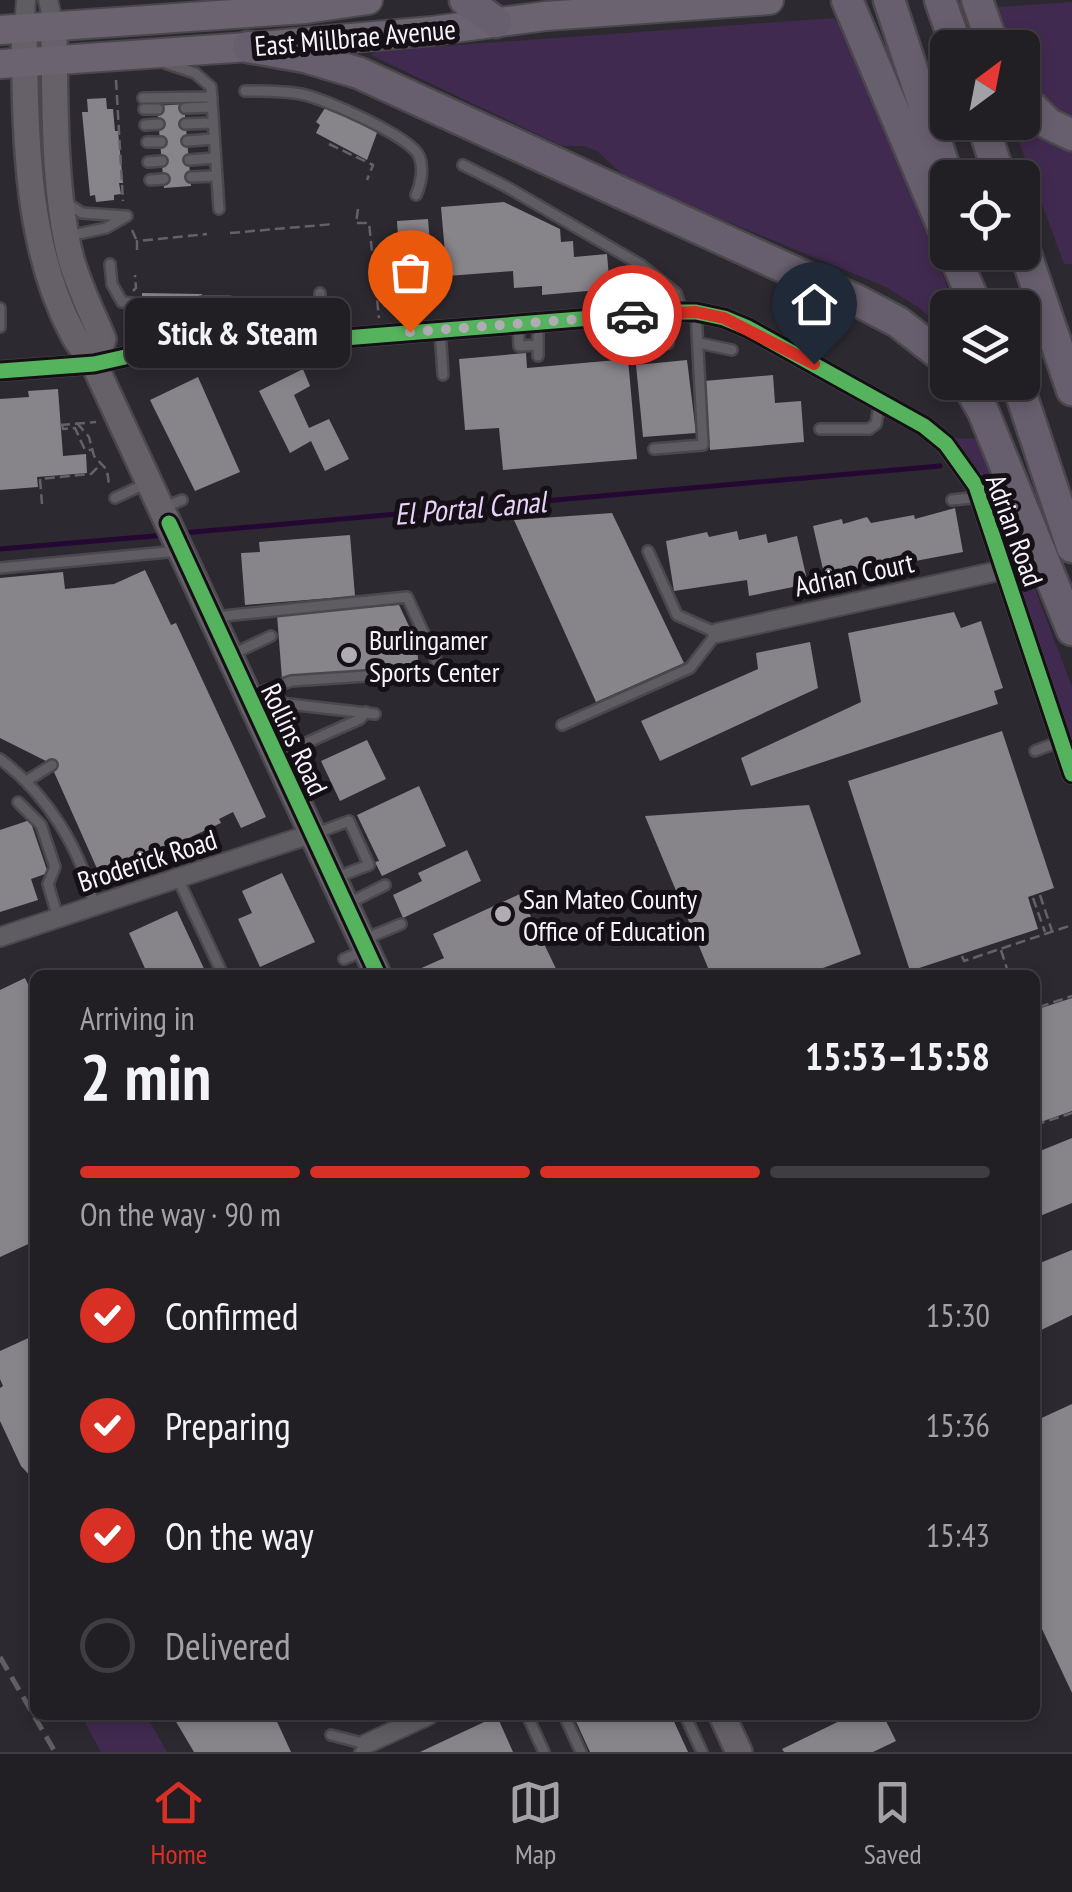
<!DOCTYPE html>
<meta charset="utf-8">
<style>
body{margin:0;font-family:"PT Sans Narrow",sans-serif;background:#2a272c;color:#f1f3f6;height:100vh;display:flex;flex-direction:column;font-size:38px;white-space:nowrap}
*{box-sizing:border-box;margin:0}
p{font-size:32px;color:#a2a2a6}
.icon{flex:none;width:55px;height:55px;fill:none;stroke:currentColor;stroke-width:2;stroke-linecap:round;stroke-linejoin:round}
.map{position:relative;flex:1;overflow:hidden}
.side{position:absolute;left:30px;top:970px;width:1010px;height:750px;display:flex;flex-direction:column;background:#221f24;border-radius:15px;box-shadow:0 5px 15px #0003,0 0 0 2px #3f3d41}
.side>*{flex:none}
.needle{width:65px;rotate:32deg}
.tools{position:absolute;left:930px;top:30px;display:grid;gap:20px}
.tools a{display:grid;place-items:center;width:110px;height:110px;border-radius:15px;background:#221f24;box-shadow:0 5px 15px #0003,0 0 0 2px #3f3d41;font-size:50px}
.pin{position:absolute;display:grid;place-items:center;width:85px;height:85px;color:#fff;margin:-102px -42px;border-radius:50% 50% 50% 0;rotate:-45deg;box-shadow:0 0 10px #0007}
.pin .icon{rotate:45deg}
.courier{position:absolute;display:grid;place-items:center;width:100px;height:100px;margin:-50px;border:8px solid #d93025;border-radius:50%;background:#fff;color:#222;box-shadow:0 2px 12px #0007}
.bubble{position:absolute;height:70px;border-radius:15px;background:#221f24;box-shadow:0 5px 15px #0003,0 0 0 2px #3f3d41;font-size:32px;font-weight:800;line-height:70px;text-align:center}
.overview em{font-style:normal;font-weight:800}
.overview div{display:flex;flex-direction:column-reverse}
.overview{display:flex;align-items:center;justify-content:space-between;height:170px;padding:0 50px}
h1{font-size:65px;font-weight:800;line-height:75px}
.bar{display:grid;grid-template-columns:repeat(4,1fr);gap:15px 10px;align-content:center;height:120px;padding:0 50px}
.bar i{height:12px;border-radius:8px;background:#3f3d41}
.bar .current{background:#d93025}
.bar p{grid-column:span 4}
ol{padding:0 50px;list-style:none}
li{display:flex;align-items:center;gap:30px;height:110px}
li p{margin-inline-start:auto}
li .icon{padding:10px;border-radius:50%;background:#d93025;color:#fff;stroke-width:4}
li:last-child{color:#a2a2a6}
li i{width:55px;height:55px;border:5px solid #3f3d41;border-radius:50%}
.tabs{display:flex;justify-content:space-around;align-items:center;height:140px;border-top:2px solid #3f3d41;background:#221f24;font-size:28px;color:#a2a2a6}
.tabs a{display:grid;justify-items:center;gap:5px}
.tabs .current{color:#d93025}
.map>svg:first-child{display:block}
</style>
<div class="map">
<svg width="1072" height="1752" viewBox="0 0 1072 1752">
<rect width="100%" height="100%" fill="#2d2930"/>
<g fill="#412a4f">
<path d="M1072,2V120L1033,93L1023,74L1022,48L1012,47L998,7Z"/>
<path d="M834,18L849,34L852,57C889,139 926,222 954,307L948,308L947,333L918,307L886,287L692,207L622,174L597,151L584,146H562L371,55L376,51Z"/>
<path d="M1023,109L1072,142V264H1064L1012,123L1022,122Z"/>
<path d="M955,438L978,439L1072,687V739L990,497L977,467Z"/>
<path d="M81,1715H146L167,1752H101Z"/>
</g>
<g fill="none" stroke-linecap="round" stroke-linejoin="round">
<g stroke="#240733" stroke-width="5">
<path d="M182,533L940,466"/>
<path d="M0,549L166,535"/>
</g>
</g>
<g fill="#87848a">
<path d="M106,98L107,109H113L115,131H118L123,183H119L121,194L114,195V200L96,202L95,195L90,196L82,112H88L87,99Z"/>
<path d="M184,104L191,186L164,188L157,106Z"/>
<path d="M344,104L354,109L350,119L367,126L371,117L381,122L367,160L316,133L320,125L316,122L327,105L341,111Z"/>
<path d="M504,202L560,229L561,242L573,241L574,257L607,254L610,289L542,295V286L514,288L513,271L447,276L441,207Z"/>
<path d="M428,219L435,304L384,307L379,283L388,282L386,258L400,257L392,255L391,237H398L397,221Z"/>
<path d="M142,293L202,294L200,326L148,330V318H142Z"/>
<path d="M526,353L527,368L628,359L637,459L503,470L499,428L465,430L459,359Z"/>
<path d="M687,360L696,433L643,437L636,365Z"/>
<path d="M303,369L310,386L294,395L309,428L329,419L349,459L325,471L311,441L290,453L259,391Z"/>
<path d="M773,375L775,403L801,401L804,442L710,450L704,381Z"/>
<path d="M198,377L240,472L195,491L150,400Z"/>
<path d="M58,389L63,456L86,454L87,473L37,477L38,487L0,490V399L29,397L28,391Z"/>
<path d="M955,508L963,552L825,578L813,526L842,519L843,524L867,517L871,523L914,515L915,519Z"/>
<path d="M612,513L684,663L596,702L514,520Z"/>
<path d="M737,531L739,540L766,534L768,543L797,536L808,584L749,596L747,580L674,591L666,541L707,532L709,537Z"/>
<path d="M350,535L355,596L245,605L241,553L260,552L259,542Z"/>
<path d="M145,570L171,625L176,623L266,817L241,828L233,812L219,819L221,823L148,857L146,852L99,873L50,763L0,738V578L63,572L65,589L114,584Z"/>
<path d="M399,605L416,641L419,668L282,679L277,615Z"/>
<path d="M954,612L961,628L981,621L1003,688L994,691L998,704L751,786L741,758L861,702L848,633Z"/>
<path d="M810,642L818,688L660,761L641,721L758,669L756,653Z"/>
<path d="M1002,731L1054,888L1028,897L1038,929L910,971L848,781Z"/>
<path d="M367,740L386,779L340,801L321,761Z"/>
<path d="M419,786L446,846L382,876L375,862L379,861L357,815Z"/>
<path d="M809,805L861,954L804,975H711L645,816Z"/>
<path d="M30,820L48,873L31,879L38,900L0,912V830Z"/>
<path d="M467,850L481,881L403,918L393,895L422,881L418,873Z"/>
<path d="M282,873L315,942L260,967L238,919L252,913L242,891Z"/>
<path d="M520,894L559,975H420L417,970L444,958L433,934Z"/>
<path d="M177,911L207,975H148L129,933Z"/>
<path d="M25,978L35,999V1241L0,1257V990Z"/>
<path d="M1072,998V1111L1035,1124V1010Z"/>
<path d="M1072,1138V1203L1035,1218V1153Z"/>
<path d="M1072,1250V1315L1035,1333V1265Z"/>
<path d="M35,1335V1481L21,1466L0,1421V1388L3,1386L0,1379V1351Z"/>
<path d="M1072,1404V1693L1035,1614V1421Z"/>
<path d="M172,1715H274L291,1752H194Z"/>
<path d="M573,1715H671L688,1752H590Z"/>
<path d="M852,1715H883L896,1741L873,1752H784L782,1749Z"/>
<path d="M497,1716L513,1752H420Z"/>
</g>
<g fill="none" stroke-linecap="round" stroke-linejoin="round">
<g stroke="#4b484d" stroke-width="14">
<g id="service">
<path d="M165,63L195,73L211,87L219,209"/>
<path d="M245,91C264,91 283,91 301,94C323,98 410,136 419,156C424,168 421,184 416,195"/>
<path d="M143,98L212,97"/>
<path d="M185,108L212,107"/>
<path d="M144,109H158"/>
<path d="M185,124L213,123"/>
<path d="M145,125L159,124"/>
<path d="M187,141L214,139"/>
<path d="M147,142H161"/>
<path d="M189,160L215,158"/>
<path d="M148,162L162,161"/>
<path d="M463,165L505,186L641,265L676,293L682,311"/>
<path d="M191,177L216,176"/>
<path d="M150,180L164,179"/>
<path d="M68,204L82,213L125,216"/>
<path d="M69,236L106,228L127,216"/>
<path d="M110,264L112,284L122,302L142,304"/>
<path d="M320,293V339"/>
<path d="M202,302H229L232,348"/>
<path d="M0,308V327"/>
<path d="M642,314L647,347L668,343L667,312"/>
<path d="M623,315L628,351"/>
<path d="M518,323L519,346L538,345"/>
<path d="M440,330L443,375"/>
<path d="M699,343L732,350"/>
<path d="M212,349L218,363"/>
<path d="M538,356V322"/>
<path d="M820,429H869L876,424L880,400"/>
<path d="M654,449L703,445L696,312"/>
<path d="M115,498L147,483"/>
<path d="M952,500L980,497"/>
<path d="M162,508L182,500"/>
<path d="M0,568L178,551"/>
<path d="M214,617L407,597L441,671L291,681L250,696"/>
<path d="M233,654L271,636"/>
<path d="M256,707L280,703L375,714"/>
<path d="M562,725L690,668L717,633L677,615L648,551"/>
<path d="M1035,751L1061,741"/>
<path d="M279,755L360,719L366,712"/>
<path d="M0,759C47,794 81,849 94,906"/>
<path d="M28,780L52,765"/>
<path d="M18,802L41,825L55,867L48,884L58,918"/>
<path d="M314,834L349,821L369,865L337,877"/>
<path d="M178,879L223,975"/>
<path d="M347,904L385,885"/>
<path d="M362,940L401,924"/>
<path d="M344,959L364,951"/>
<path d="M527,1715L544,1752"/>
<path d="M564,1715L581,1752"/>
<path d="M685,1715L702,1752"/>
<path d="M331,1735L366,1744L360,1752"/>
</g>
</g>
<g stroke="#4b484d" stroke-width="22">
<g id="minor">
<path d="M48,0L54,26"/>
<path d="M24,28L26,0"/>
<path d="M0,371L94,364L134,355L667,312H696L724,318L748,328L924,426L946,444L976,486L1072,774"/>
<path d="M717,633L1003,570"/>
<path d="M0,937L311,834"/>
<path d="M366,1744L429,1715"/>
</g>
</g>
<g stroke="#4b484d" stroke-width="30">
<g id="secondary">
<path d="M54,26C55,98 53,191 71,259C79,287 92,313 103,339L94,364"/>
<path d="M24,28C26,128 24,241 72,332C77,343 87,353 94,364L378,975"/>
<path d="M722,1715L739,1752"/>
</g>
</g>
<g stroke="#4b484d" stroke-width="32">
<g id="primary">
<path d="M0,30L306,9L368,0"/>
<path d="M0,64L248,47L432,31L546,16L769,0"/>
</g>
</g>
<g stroke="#4b484d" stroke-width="35">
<g id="motorway">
<path d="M465,0L496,22"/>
<path d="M847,0L948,239"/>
<path d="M889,0L948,178"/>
<path d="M940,0L957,48"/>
<path d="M977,0L994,48"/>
<path d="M248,47L305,57L359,73L860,302L898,322L948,361"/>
<path d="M1022,97L1049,124L1072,135"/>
<path d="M982,122L1000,178"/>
<path d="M1022,243L1072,390"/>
<path d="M953,252L977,308"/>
<path d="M966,382L983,411L1072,630"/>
<path d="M1017,382L1072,547"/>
</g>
</g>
<g stroke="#646266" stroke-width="2.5" stroke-dasharray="10 5" stroke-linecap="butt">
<path d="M116,80L123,201"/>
<path d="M329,144L373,165L367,180"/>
<path d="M358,209L356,223H369L379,318"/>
<path d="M132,230L136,239"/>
<path d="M230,233L334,224"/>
<path d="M137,250V241L207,234"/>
<path d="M133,291L136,288L135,275"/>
<path d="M136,318L137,325L144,328V337"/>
<path d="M77,423L89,437L94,456L107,470L109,485"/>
<path d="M62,424L63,429L75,428L85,450H92"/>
<path d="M60,425L96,422"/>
<path d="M42,504L40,479L91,474L101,464"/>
<path d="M1040,895L1052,931"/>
<path d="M1033,898L1045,932"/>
<path d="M1001,950L1009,975"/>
<path d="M962,956L964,961L1072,925"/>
<path d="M1039,1007L1072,996"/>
<path d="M1035,1125L1072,1113"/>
</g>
<use href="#service" stroke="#605d62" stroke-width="9"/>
<use href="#minor" stroke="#605d62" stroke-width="18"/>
<use href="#secondary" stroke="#666069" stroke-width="25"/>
<use href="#primary" stroke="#6b6470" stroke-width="28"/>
<use href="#motorway" stroke="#685f6e" stroke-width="30"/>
<path stroke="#625f64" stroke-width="5" stroke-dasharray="15 8" stroke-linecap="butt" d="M0,1657L55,1752"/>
<g stroke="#141016" stroke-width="21">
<g id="cycleway">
<path d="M0,371L94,364L134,355L667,312H696L724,318L748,328L924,426L946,444L976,486L1072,774"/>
<path d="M169,523L378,975"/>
</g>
</g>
<use href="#cycleway" stroke="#56b35d" stroke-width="15"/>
</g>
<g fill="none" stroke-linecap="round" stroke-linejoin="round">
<path stroke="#b0acb4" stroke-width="10" stroke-dasharray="0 18" d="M410,332L632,315"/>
<path stroke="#d93025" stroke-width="12" d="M632,315L696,312L724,318L814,364"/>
</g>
<g fill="#b0acb4" stroke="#141016" stroke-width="4">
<circle cx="349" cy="655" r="10"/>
<circle cx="503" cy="914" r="10"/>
</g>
<g text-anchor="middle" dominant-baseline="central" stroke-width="10" stroke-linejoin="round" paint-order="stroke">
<g font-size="28" fill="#f7f2fb" stroke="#141016">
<text transform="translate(355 37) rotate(-5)">East Millbrae Avenue</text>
<text transform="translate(1015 530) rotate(70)">Adrian Road</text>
<text transform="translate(854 574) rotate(-12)">Adrian Court</text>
<text transform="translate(295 739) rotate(65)">Rollins Road</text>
<text transform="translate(147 860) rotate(-18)">Broderick Road</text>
</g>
<g font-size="28" fill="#f7f2fb" stroke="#141016" text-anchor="start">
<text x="369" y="639">Burlingamer<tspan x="369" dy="32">Sports Center</tspan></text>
<text x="523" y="898">San Mateo County<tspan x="523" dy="32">Office of Education</tspan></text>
</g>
<g font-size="30" font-style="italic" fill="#ead3fa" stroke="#141016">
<text transform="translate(470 507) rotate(-5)">El Portal Canal</text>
</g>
</g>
</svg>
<div class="tools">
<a><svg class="needle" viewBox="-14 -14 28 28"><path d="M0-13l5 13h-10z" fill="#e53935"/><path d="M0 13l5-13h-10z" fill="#a2a2a6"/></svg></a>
<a><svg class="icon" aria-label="locate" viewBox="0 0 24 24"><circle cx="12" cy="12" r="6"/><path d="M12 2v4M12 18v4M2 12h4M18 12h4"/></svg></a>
<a><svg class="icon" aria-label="layers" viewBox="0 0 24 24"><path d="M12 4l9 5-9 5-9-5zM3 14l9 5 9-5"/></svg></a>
</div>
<div class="pin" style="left:410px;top:332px;background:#ea580c"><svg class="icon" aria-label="bag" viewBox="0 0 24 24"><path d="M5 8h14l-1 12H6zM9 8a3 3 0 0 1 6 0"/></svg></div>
<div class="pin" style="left:814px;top:364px;background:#1f2937"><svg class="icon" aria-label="home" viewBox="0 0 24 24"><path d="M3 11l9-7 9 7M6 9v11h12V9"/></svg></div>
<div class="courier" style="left:632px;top:315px"><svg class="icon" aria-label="car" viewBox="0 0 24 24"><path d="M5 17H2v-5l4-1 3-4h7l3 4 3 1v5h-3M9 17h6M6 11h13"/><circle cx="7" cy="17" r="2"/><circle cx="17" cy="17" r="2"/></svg></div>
<div class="bubble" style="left:125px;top:298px;width:225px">Stick &amp; Steam</div>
<section class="side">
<div class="overview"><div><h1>2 min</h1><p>Arriving in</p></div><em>15:53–15:58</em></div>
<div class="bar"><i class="current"></i><i class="current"></i><i class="current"></i><i></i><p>On the way · 90 m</p></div>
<ol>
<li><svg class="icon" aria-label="check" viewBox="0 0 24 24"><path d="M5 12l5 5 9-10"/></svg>Confirmed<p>15:30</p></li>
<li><svg class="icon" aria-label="check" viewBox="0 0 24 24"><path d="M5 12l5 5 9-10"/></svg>Preparing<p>15:36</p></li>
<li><svg class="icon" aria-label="check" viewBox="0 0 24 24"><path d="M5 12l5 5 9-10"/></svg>On the way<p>15:43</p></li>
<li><i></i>Delivered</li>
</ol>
</section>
</div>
<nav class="tabs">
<a class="current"><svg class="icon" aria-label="home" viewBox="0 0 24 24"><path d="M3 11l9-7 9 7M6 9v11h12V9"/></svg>Home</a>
<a><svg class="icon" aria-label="map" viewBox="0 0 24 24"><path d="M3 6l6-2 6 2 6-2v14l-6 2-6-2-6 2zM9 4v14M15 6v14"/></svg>Map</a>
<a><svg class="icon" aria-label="saved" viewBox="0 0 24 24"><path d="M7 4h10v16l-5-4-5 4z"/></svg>Saved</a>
</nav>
